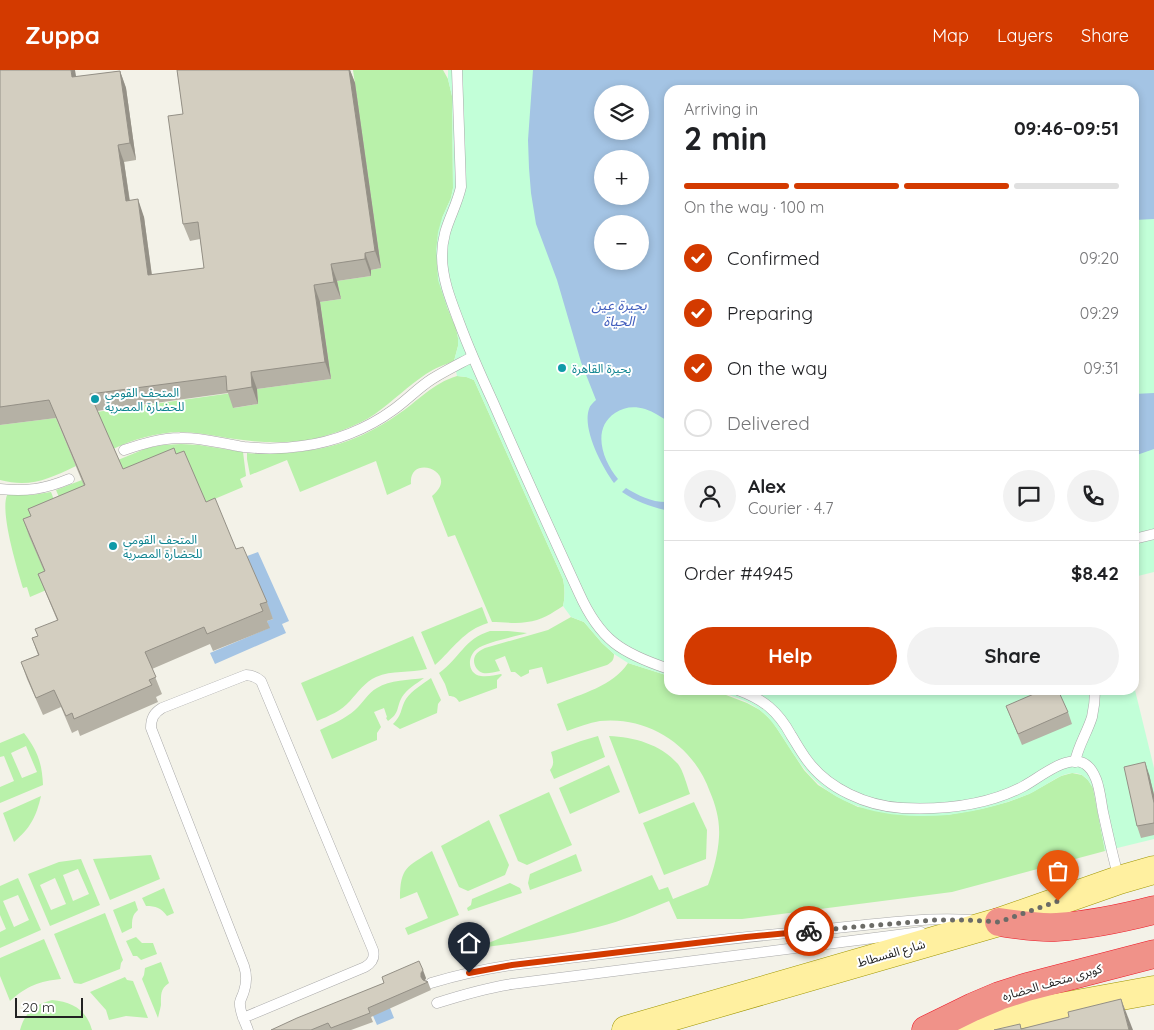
<!DOCTYPE html>
<meta charset="utf-8">
<style>
body{margin:0;font-family:Quicksand,"Noto Sans Arabic",sans-serif;background:#f2f2f2;color:#202124;height:100vh;display:flex;flex-direction:column;font-size:19px;white-space:nowrap}
*{box-sizing:border-box;margin:0}
p{font-size:16px;color:#757577}
.icon{flex:none;width:28px;height:28px;fill:none;stroke:currentColor;stroke-width:2;stroke-linecap:round;stroke-linejoin:round}
.map{position:relative;flex:1;overflow:hidden}
.details{position:absolute;left:664px;top:15px;width:475px;height:610px;display:flex;flex-direction:column;background:#fff;border-radius:15px;box-shadow:0 2px 8px #0003}
.details>*{flex:none}
.buttons{position:absolute;left:594px;top:15px;display:grid;gap:10px}
.buttons a{display:grid;place-items:center;width:55px;height:55px;border-radius:50%;background:#fff;box-shadow:0 2px 8px #0003;font-size:25px}
.scale{position:absolute;left:15px;bottom:12px;width:68px;box-sizing:border-box;padding-left:5px;border:2px solid #222;border-top:0;font-size:14px;line-height:18px;white-space:nowrap;color:#222;-webkit-text-stroke:4px #fff;paint-order:stroke}
.pin{position:absolute;display:grid;place-items:center;width:42px;height:42px;color:#fff;margin:-51px -21px;border-radius:50% 50% 50% 0;rotate:-45deg;box-shadow:0 0 5px #0007}
.pin .icon{rotate:45deg}
.courier{position:absolute;display:grid;place-items:center;width:50px;height:50px;margin:-25px;border:4px solid #d33a00;border-radius:50%;background:#fff;color:#222;box-shadow:0 1px 6px #0007}
.overview em{font-style:normal;font-weight:700}
.overview div{display:flex;flex-direction:column-reverse}
.overview{display:flex;align-items:center;justify-content:space-between;height:85px;padding:0 20px}
h1{font-size:32px;font-weight:700;line-height:38px}
.bar{display:grid;grid-template-columns:repeat(4,1fr);gap:8px 5px;align-content:center;height:60px;padding:0 20px}
.bar i{height:6px;border-radius:4px;background:#e0e0e0}
.bar .selected{background:#d33a00}
.bar p{grid-column:span 4}
.line{display:flex;align-items:center;gap:12px;padding:0 20px;border-top:1px solid #e0e0e0}
.line div{flex:1}
.round{display:grid;place-items:center;flex:none;width:52px;height:52px;border-radius:26px;background:#f2f2f2}
ol{padding:0 20px;list-style:none}
li{display:flex;align-items:center;gap:15px;height:55px}
li p{margin-inline-start:auto}
li .icon{padding:5px;border-radius:50%;background:#d33a00;color:#fff;stroke-width:4}
li:last-child{color:#757577}
li i{width:28px;height:28px;border:2px solid #e0e0e0;border-radius:50%}
.button{display:flex;gap:10px;margin-top:auto;padding:10px 20px}
.button a{flex:1;height:58px;border-radius:30px;background:#d33a00;color:#fff;font-size:20px;font-weight:700;line-height:58px;text-align:center}
.button a+a{background:#f2f2f2;color:#202124}
header{display:flex;align-items:center;gap:30px;box-sizing:border-box;height:70px;padding:0 25px;background:#d33a00;color:#fff}
header strong{font-size:24px}
nav{display:flex;gap:28px;margin-inline-start:auto;font-size:18px}
.map>svg:first-child{display:block}
</style>
<header>
<strong>Zuppa</strong>
<nav><a>Map</a><a>Layers</a><a>Share</a></nav>
</header>
<div class="map">
<svg width="1154" height="960" viewBox="0 0 1154 960">
<rect width="100%" height="100%" fill="#f3f2e8"/>
<g fill="#b9f1aa" fill-rule="evenodd">
<path d="M353,0H443L448,9L452,26L453,118L451,128L442,148L447,237L456,258L458,268V276L454,291C444,295 435,298 426,304C408,316 393,331 375,344C356,357 331,365 308,370C287,373 264,373 243,370C222,368 201,362 179,362C155,363 134,369 113,379L96,342L232,323L234,338L258,334L257,319L331,309L320,232L341,229L337,211L371,206V200L381,198Z"/>
<path d="M457,306L467,307L474,310L563,509C565,519 565,527 563,536C552,543 541,551 527,552C516,554 503,552 492,552L455,465L448,467L432,426C462,402 408,382 411,414L387,425L376,391L300,422L287,390L250,405L247,389V383C257,384 268,384 278,383C322,382 360,371 397,345C417,332 433,313 457,306Z"/>
<path d="M56,348L76,396C49,409 30,418 0,410V355Z"/>
<path d="M181,374L199,375L243,382L246,406L240,409L243,417L205,433L129,416L118,390L147,378L163,375Z"/>
<path d="M82,410L91,432H61L56,420Z"/>
<path d="M51,422L56,435L51,518L30,527L27,517L23,518C17,498 0,443 7,425H32Z"/>
<path d="M482,537L488,553C464,560 453,579 435,595L421,562Z"/>
<path d="M571,547L584,552L602,573L614,584C614,590 612,592 607,595L547,614L542,597L529,600V603L521,607L515,602H511L505,586L495,590L500,601C494,602 488,604 483,603C476,601 472,592 475,586C477,582 481,580 485,578L548,560Z"/>
<path d="M490,561H508L527,563C514,567 486,572 477,579C467,586 467,604 481,606C488,607 495,605 501,604L502,605L497,610V618L459,632C457,628 454,626 449,626L445,614L439,603C460,588 464,569 490,561Z"/>
<path d="M413,566L427,599C410,603 392,600 376,607C365,612 358,622 350,631C341,641 329,646 317,651L301,613Z"/>
<path d="M628,593L669,606V620H713L747,633L760,640L772,651L804,700L818,715L836,726L858,737L947,745L981,739L1008,732L1029,724L1061,706L1072,703L1082,705L1088,710L1093,718L1105,781L952,822L742,849H677L669,831C646,840 623,851 598,857C557,868 515,873 474,879L652,805L659,820L668,817L673,829L708,815C714,799 718,783 719,767C720,751 716,736 710,722C694,676 649,646 600,651C589,653 578,657 567,661L557,634C581,624 613,616 628,593Z"/>
<path d="M424,608C416,614 407,619 402,627C396,638 400,643 388,651L386,648L387,647L384,638L374,642L381,657L377,663V670L332,689L320,660C332,654 345,649 355,640C363,633 368,623 377,618C390,610 409,610 424,608Z"/>
<path d="M431,608L441,630L438,634L437,643L400,659L393,654C403,644 400,639 406,629C412,620 423,614 431,608Z"/>
<path d="M24,663C37,680 42,692 43,715L0,733V717L14,711L4,686L0,687V673ZM26,676L37,702L22,708L11,683Z"/>
<path d="M598,666L605,687L554,709L550,700C555,694 553,689 551,682L581,671Z"/>
<path d="M609,666C634,667 660,674 678,694C683,700 687,716 690,724L639,744Z"/>
<path d="M609,695L620,722L570,744L559,718Z"/>
<path d="M549,722L572,775L527,795L518,791L499,745Z"/>
<path d="M41,726C36,747 31,757 14,772L3,743Z"/>
<path d="M694,732L707,760L706,789L664,805L643,753Z"/>
<path d="M489,750L509,795L505,805L468,821L459,817L441,776Z"/>
<path d="M432,781L459,845L408,865L405,858L428,848L417,822L400,829C400,797 407,797 432,781Z"/>
<path d="M576,784L582,801L530,820L528,813L530,804Z"/>
<path d="M151,785L160,809L110,830L93,789Z"/>
<path d="M81,789L100,835L50,856L28,804L59,792ZM78,799L89,824L73,831L63,805ZM55,808L66,834L51,840L40,815Z"/>
<path d="M18,808L41,860L0,878V862L6,859L0,845V816ZM18,825L29,850L14,857L3,831Z"/>
<path d="M510,813L520,818L522,823L468,841L467,838L471,835L472,829Z"/>
<path d="M164,818L174,843L167,846C161,838 156,836 146,836L142,828Z"/>
<path d="M135,831L138,840C132,845 132,850 132,858L122,863L113,840Z"/>
<path d="M105,843L123,890L121,893L120,899L81,914L74,913L54,864Z"/>
<path d="M136,867L142,873H153L157,884L141,890L137,886H133L126,871Z"/>
<path d="M44,869L61,909C39,911 27,916 10,931L0,906V888Z"/>
<path d="M161,892L169,913C160,919 161,925 161,935C160,940 159,943 158,948L142,909L144,905L145,898Z"/>
<path d="M125,907L127,910L133,911L148,948L126,946L109,950L106,940L90,922Z"/>
<path d="M52,930C72,932 86,939 92,960H20C25,942 34,935 52,930Z"/>
</g>
<g fill="#c2ffd8" fill-rule="evenodd">
<path d="M448,0H1154V502L1134,507V20H669V606L628,593L614,584L602,573L584,552L571,547L563,536C565,527 565,519 563,509L474,310L466,307L457,306L454,291L458,276V268L456,258L447,237L438,210L436,181L438,162L442,148L451,128L453,118L452,26L448,9ZM602,24H640V61H602ZM602,89H640V126H602ZM602,154H640V191H602Z"/>
<path d="M1134,616L1154,698V769L1105,781L1093,718C1088,709 1083,703 1073,703C1060,703 1041,719 1029,724C994,738 955,747 918,746C869,745 826,732 797,689C785,673 777,654 761,641C748,630 729,625 713,620H1134Z"/>
</g>
<g fill="#a4c4e4" fill-rule="evenodd">
<path d="M533,0H1154V149L1134,150V20H669V352C661,347 654,342 645,339C634,336 624,337 615,343C591,359 603,391 618,409L614,413C602,397 582,359 589,339C590,335 593,333 596,330L581,292L557,210L536,154L531,123L529,98L528,70ZM602,24H640V61H602ZM602,89H640V126H602ZM602,154H640V191H602Z"/>
<path d="M1154,323V379L1134,386V324Z"/>
<path d="M626,418C639,426 653,433 669,432V441C651,437 637,432 622,422Z"/>
<path d="M258,482L289,551L282,554L286,563L215,594L210,583L269,558L267,551L273,549L239,489Z"/>
<path d="M382,918L394,948L377,955L364,925Z"/>
</g>
<g fill="none" stroke-linecap="round" stroke-linejoin="round">
<g stroke="#a9a9a9" stroke-width="11">
<g id="lane">
<path d="M457,0L461,117C455,143 442,157 442,186C442,209 451,231 459,252C469,279 481,306 493,332C521,396 550,460 579,523C600,570 621,583 669,599"/>
<path d="M124,380C142,374 161,368 180,368C201,367 223,374 244,377C263,379 283,379 302,376C334,372 367,359 393,340C407,330 418,318 432,309C445,301 459,294 472,287"/>
<path d="M0,419C26,422 45,419 69,409"/>
<path d="M1134,469L1154,464"/>
<path d="M738,620C763,629 778,641 791,665C796,673 801,682 807,690C828,719 867,736 902,738C943,740 988,735 1024,716C1039,708 1068,683 1085,694C1090,697 1094,704 1096,709C1100,719 1101,732 1103,742C1108,765 1113,787 1119,809"/>
<path d="M1075,692C1078,676 1087,663 1092,647C1094,638 1095,629 1095,620"/>
<path d="M431,913C458,905 485,899 512,895C614,883 716,869 819,860C869,855 920,847 970,850"/>
<path d="M437,933C462,925 486,918 512,914L921,862"/>
<path d="M243,948L365,897C372,893 375,888 373,880L261,611C256,607 252,605 246,605L162,638C154,643 151,648 151,658L244,896C247,905 247,912 244,921C243,925 241,928 240,932C239,942 245,951 248,960"/>
</g>
</g>
<g stroke="#9f9600" stroke-width="29">
<g id="primary">
<path d="M626,960L999,852L1119,810L1154,800"/>
<path d="M935,960L1154,920"/>
</g>
</g>
<g stroke="#ed1826" stroke-width="29">
<g id="highway">
<path d="M999,852C1018,855 1038,858 1057,857C1090,855 1123,848 1154,840"/>
<path d="M926,960L973,937L999,926L1027,917L1154,884"/>
</g>
</g>
<use href="#lane" stroke="#fff" stroke-width="10"/>
<use href="#primary" stroke="#fff0a0" stroke-width="28"/>
<use href="#highway" stroke="#f09289" stroke-width="28"/>
</g>
<g fill="#b5b1a5">
<path d="M0,0L76,7L120,1L126,18L136,90L124,92L130,131L144,147L152,205L204,198L200,169L190,171L183,154V44L177,0H350L355,13L381,198L371,200V206L337,211L341,229L320,232L331,309L257,319L258,334L233,338L228,323L97,341L123,399L176,384L206,432L236,479L267,532L273,549L267,551L270,558L213,581L210,574L152,599L162,624L156,627L158,632L80,666L78,660L72,663L61,637L43,645L27,609L21,592L38,585L32,568L38,566L57,550L45,521L38,504L44,501L29,466L23,449L31,446L28,439L84,416L56,348L0,355Z"/>
<path d="M1006,636L1068,642L1072,654L1022,675Z"/>
<path d="M1149,704L1154,725V765L1141,768L1137,756Z"/>
<path d="M382,907L426,908L425,910L428,912L431,920L371,947L373,952L351,960H271L384,913Z"/>
</g>
<g fill="#949086">
<path d="M71,0H75L79,24L72,7Z"/>
<path d="M349,0H350L355,13L381,198L375,181Z"/>
<path d="M120,1L126,18L136,90L130,73Z"/>
<path d="M118,75L124,92L132,148L126,131Z"/>
<path d="M138,129L144,147L154,222L148,205Z"/>
<path d="M365,183L371,200V206L365,189Z"/>
<path d="M331,194L337,211L341,229L334,212Z"/>
<path d="M314,215L320,232L331,309L325,292Z"/>
<path d="M251,302L257,319L258,334L252,317Z"/>
<path d="M1145,692L1149,704L1154,725V733Z"/>
<path d="M423,900L426,908L424,912L425,915L421,907V903Z"/>
<path d="M1121,929L1133,960H1129Z"/>
</g>
<g fill="#d3cec0" stroke="#949086">
<path d="M0,0H71L72,7L120,1L130,73L118,75L126,131L138,129L148,205L204,198L198,152L183,154L168,46L183,44L177,0H349L375,181L365,183V189L331,194L334,212L314,215L325,292L251,302L252,317L227,321L226,306L90,324L123,399L174,378L176,384L184,381L206,432L215,428L236,479L243,477L267,532L260,534L263,541L207,564L204,557L145,582L156,607L149,610L152,615L74,649L72,643L66,646L54,620L36,628L21,592L39,585L32,568L38,566L35,559L58,550L38,504L45,501L23,449L31,446L28,439L85,415L49,330L0,337Z"/>
<path d="M1043,620H1058L1068,642L1018,664L1006,636Z"/>
<path d="M1145,692L1154,733V753L1137,756L1124,697Z"/>
<path d="M419,891L423,900L421,903V907L423,910L428,912L368,938L370,943L331,958L328,953L311,960H271L297,948L384,913L382,907Z"/>
<path d="M1121,929L1129,960H994L1020,954L1021,959L1069,947L1068,942Z"/>
</g>
<g fill="none" stroke-linecap="round" stroke-linejoin="round">
<path stroke="#6b6b67" stroke-width="5" stroke-dasharray="0 9" d="M809,861L935,850H967L999,852L1058,831"/>
<path stroke="#d33a00" stroke-width="6" d="M469,903L512,895L746,867L809,861"/>
</g>
<g fill="#0f9aa8" stroke="#fff" stroke-width="2">
<circle cx="562" cy="298" r="5"/>
<circle cx="95" cy="329" r="5"/>
<circle cx="113" cy="476" r="5"/>
</g>
<g text-anchor="middle" dominant-baseline="central" stroke-width="4" stroke-linejoin="round" paint-order="stroke">
<g font-size="12" fill="#0d838f" stroke="#fff" text-anchor="start">
<text x="572" y="298">بحيرة القاهرة</text>
<text x="105" y="322">المتحف القومى<tspan x="105" dy="14">للحضارة المصرية</tspan></text>
<text x="123" y="469">المتحف القومي<tspan x="123" dy="14">للحضارة المصرية</tspan></text>
</g>
<g font-size="12" fill="#222" stroke="#fff">
<text transform="translate(891 883) rotate(-16)">شارع الفسطاط</text>
<text transform="translate(1052 912) rotate(-16)">كوبرى متحف الحضاره</text>
</g>
<g font-size="14" font-style="italic" fill="#425ebd" stroke="#fff">
<text x="619" y="235">بحيرة عين<tspan x="619" dy="16">الحياة</tspan></text>
</g>
</g>
</svg>
<div class="buttons">
<a><svg class="icon" aria-label="layers" viewBox="0 0 24 24"><path d="M12 4l9 5-9 5-9-5zM3 14l9 5 9-5"/></svg></a>
<a>+</a>
<a>−</a>
</div>
<div class="scale">20 m</div>
<div class="pin" style="left:1058px;top:831px;background:#ea580c"><svg class="icon" aria-label="bag" viewBox="0 0 24 24"><path d="M5 8h14l-1 12H6zM9 8a3 3 0 0 1 6 0"/></svg></div>
<div class="pin" style="left:469px;top:903px;background:#1f2937"><svg class="icon" aria-label="home" viewBox="0 0 24 24"><path d="M3 11l9-7 9 7M6 9v11h12V9"/></svg></div>
<div class="courier" style="left:809px;top:861px"><svg class="icon" aria-label="bike" viewBox="0 0 24 24"><circle cx="6" cy="16" r="4"/><circle cx="18" cy="16" r="4"/><path d="M6 16l4-8h5l3 8M10 8l3 8H6M13 5h3"/></svg></div>
<section class="details">
<div class="overview"><div><h1>2 min</h1><p>Arriving in</p></div><em>09:46–09:51</em></div>
<div class="bar"><i class="selected"></i><i class="selected"></i><i class="selected"></i><i></i><p>On the way · 100 m</p></div>
<ol>
<li><svg class="icon" aria-label="check" viewBox="0 0 24 24"><path d="M5 12l5 5 9-10"/></svg>Confirmed<p>09:20</p></li>
<li><svg class="icon" aria-label="check" viewBox="0 0 24 24"><path d="M5 12l5 5 9-10"/></svg>Preparing<p>09:29</p></li>
<li><svg class="icon" aria-label="check" viewBox="0 0 24 24"><path d="M5 12l5 5 9-10"/></svg>On the way<p>09:31</p></li>
<li><i></i>Delivered</li>
</ol>
<div class="line" style="height:90px"><a class="round"><svg class="icon" aria-label="person" viewBox="0 0 24 24"><circle cx="12" cy="8" r="4"/><path d="M4 21q1-7 8-7t8 7"/></svg></a><div><b>Alex</b><p>Courier · 4.7</p></div><a class="round"><svg class="icon" aria-label="chat" viewBox="0 0 24 24"><path d="M4 5h16v11H9l-5 4z"/></svg></a><a class="round"><svg class="icon" aria-label="phone" viewBox="0 0 24 24"><path d="M5 4h4l2 5-3 2q2 4 5 5l2-3 5 2v4C11 20 4 13 5 4z"/></svg></a></div>
<div class="line" style="height:65px"><div>Order #4945</div><b>$8.42</b></div>
<div class="button"><a>Help</a><a>Share</a></div>
</section>
</div>
